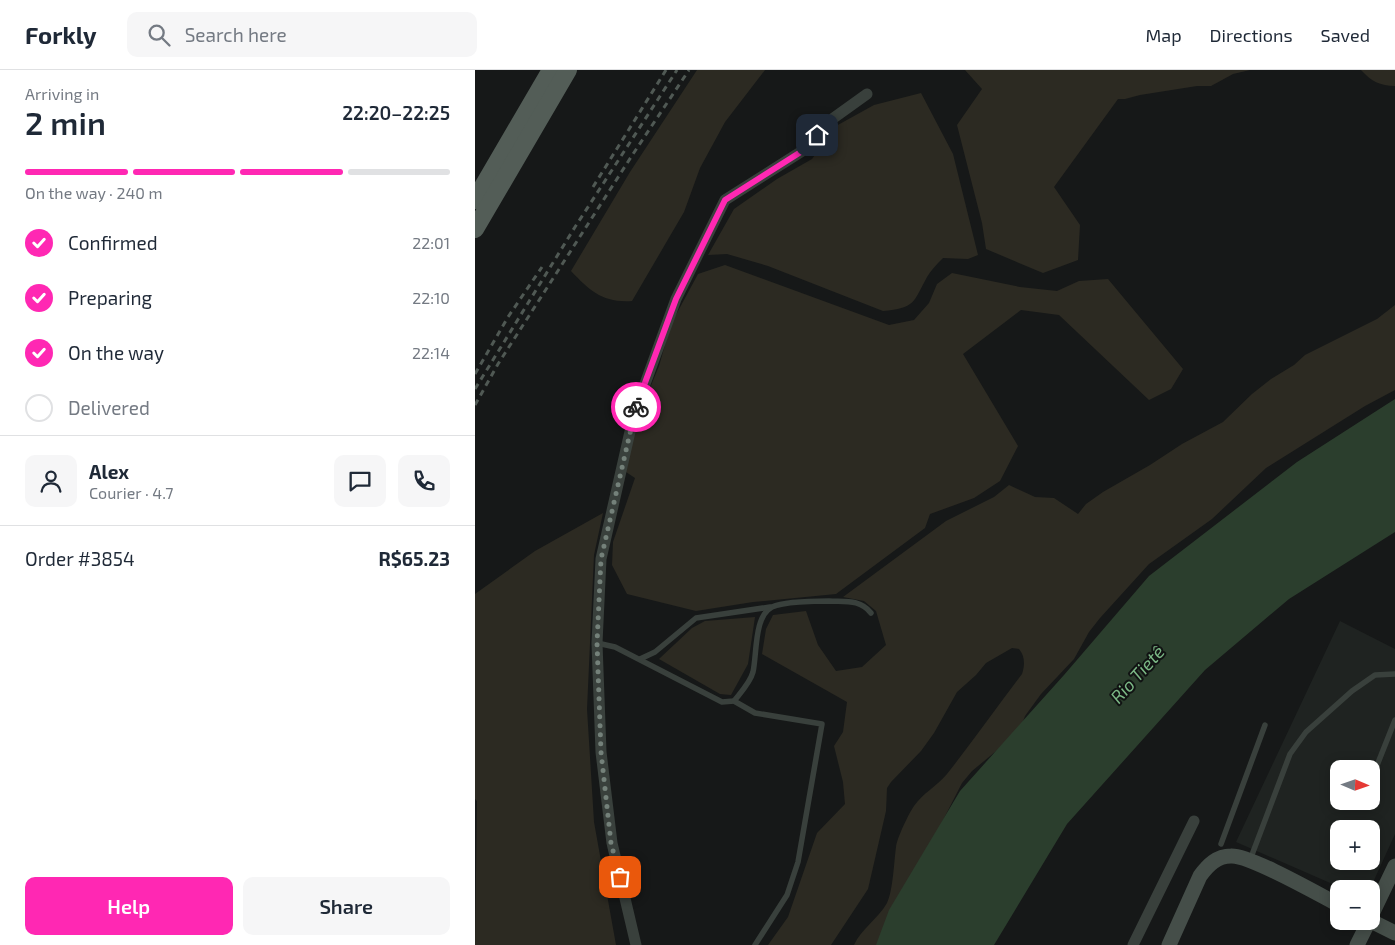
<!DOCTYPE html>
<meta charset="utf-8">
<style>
body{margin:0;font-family:"Exo 2",sans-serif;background:#f6f6f7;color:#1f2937;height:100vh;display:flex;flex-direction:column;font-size:19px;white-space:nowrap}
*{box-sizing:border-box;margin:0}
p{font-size:16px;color:#747a83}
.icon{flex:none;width:28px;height:28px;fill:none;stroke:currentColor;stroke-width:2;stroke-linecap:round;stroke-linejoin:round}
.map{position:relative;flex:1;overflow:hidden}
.side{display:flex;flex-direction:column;background:#fff;width:475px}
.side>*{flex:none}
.needle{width:32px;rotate:92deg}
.controls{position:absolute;left:855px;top:690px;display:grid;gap:10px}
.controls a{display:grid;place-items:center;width:50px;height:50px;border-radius:10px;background:#fff;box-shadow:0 2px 12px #0003;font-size:25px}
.pin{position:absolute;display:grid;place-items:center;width:42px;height:42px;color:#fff;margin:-21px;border-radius:10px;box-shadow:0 2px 8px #0006}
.courier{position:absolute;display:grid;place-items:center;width:50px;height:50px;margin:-25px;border:4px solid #ff28b3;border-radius:50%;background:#fff;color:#222;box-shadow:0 1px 6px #0007}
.overview em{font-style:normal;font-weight:600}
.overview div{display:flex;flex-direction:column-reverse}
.overview{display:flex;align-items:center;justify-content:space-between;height:85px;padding:0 25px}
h1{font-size:32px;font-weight:600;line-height:38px}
.bar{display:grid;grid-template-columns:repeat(4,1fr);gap:8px 5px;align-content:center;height:60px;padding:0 25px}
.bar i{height:6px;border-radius:4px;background:#e0e1e3}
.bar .on{background:#ff28b3}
.bar p{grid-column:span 4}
.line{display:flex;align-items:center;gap:12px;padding:0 25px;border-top:1px solid #e0e1e3}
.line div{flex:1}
.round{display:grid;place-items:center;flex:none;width:52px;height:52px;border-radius:10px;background:#f6f6f7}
ol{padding:0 25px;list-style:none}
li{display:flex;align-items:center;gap:15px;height:55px}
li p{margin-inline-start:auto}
li .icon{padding:5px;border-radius:50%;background:#ff28b3;color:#fff;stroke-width:4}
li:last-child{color:#747a83}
li i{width:28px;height:28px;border:2px solid #e0e1e3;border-radius:50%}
.primary-button{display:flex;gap:10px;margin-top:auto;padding:10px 25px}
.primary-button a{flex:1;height:58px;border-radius:10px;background:#ff28b3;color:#fff;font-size:20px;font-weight:600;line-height:58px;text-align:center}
.primary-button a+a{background:#f6f6f7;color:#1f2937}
header{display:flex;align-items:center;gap:30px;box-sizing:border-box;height:70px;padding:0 25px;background:#fff;border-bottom:1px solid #e0e1e3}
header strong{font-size:24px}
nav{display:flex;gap:28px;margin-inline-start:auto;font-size:18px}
.search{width:350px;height:45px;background:#f6f6f7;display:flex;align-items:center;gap:12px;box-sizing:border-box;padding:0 18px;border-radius:10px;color:#747a83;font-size:19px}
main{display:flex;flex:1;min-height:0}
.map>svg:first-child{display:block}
</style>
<header>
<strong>Forkly</strong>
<div class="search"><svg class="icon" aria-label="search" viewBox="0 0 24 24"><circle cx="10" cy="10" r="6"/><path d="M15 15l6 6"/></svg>Search here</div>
<nav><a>Map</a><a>Directions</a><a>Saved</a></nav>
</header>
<main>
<section class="side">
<div class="overview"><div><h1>2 min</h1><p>Arriving in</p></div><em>22:20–22:25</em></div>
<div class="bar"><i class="on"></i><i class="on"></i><i class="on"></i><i></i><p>On the way · 240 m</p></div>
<ol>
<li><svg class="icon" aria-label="check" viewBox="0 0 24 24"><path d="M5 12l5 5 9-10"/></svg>Confirmed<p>22:01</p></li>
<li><svg class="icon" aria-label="check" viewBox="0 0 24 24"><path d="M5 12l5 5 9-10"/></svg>Preparing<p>22:10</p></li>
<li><svg class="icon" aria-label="check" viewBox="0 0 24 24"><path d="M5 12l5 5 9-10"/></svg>On the way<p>22:14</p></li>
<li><i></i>Delivered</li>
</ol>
<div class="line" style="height:90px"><a class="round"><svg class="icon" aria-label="person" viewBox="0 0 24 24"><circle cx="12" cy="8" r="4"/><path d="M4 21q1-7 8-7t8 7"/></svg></a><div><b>Alex</b><p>Courier · 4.7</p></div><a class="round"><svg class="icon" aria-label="chat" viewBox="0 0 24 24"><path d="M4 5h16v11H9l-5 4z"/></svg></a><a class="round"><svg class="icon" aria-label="phone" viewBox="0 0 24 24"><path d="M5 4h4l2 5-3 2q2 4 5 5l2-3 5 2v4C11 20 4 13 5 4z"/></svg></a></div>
<div class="line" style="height:65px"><div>Order #3854</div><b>R$65.23</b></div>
<div class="primary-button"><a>Help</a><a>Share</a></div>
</section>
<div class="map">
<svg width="920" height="875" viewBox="0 0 920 875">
<rect width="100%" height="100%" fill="#161818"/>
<path fill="#1f2321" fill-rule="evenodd" d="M865,551L920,579V764L895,819H869L761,772ZM864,699H896V731H864ZM864,759H896V791H864Z"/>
<g fill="#2c2a22">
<path d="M222,0H290L250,52L225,98L209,142L157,231C128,233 115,221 96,201L155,102Z"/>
<path d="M490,0H775L758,4L736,16H722L665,25L650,29H643L579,117L605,155L603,190L568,203L511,179L507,153L482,55L507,19Z"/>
<path d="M886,0H920V16C905,16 896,11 886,0Z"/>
<path d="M446,23L478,84L503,185L493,189L468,188C462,194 456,200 452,207C438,233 440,238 408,241L293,196L252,184L233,185L259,139L302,109L337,89L361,56L399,35Z"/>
<path d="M250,195L414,255L439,250L454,233L462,214L477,203L545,217L582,221L604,211L633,209L708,299L696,319L674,330L584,245L546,240L488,284L543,376L525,411L499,428L455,444L450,458L361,524L278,532L221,541L152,524L137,495L138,472L160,408L151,402L161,352L184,296L196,254L223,204Z"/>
<path d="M920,235V320L890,336L791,398L737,449L674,494L625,548L614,562L599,589L566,624L550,646L547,654L526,677L497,701L487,713L463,760L414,875H379C386,859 403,849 412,833C418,821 419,792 421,777C422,768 434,743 439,736C448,723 462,716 472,704C498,671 522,637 547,604C550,595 550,586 544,579L537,578L511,593L501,605L482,622L459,663L446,681L416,712L412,718L411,741L393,819L356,875H293L313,847L342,763L370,734L368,712L359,676L368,662L372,632L287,584L291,559L298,545L331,541L343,575L361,601L387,597L411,575L401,541L389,531L368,527L471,451L519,427L534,415L560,427L579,428L603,444L611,434L628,422L675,395L707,374L748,352L777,324L796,309L819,295L830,285L902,249Z"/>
<path d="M128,443L119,485L112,639L119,752L141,875H0L2,731L0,729V524L60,481Z"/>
<path d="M280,547L273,594L256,625L245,624L184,589L217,558L230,551Z"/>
</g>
<path fill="#2b3e2d" d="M920,329V462L814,529L730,600L592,754L519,875H401L414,840L485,721L589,605L674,506L822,392Z"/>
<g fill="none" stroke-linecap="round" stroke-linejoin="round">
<g stroke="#39403c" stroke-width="5.5">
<path d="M122,573L140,577L247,632L259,631C266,622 275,613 278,602C282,584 279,546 297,537C308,532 340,531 354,531C370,532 385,529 396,543"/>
<path d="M165,589L180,582L221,548L295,537"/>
<path d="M259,631L280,643L347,654L323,792L312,825L280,875"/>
<path d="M897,708L920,650"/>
<path d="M746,774L790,655"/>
<path d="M775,790L815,684L831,662L877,621L900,605L920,604"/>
</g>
<g stroke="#39403c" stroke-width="11">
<path d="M161,875L137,773L126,682L122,573L126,489L159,344L201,229L250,130L332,78L353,52L392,24"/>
<path d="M658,875L719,751"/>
</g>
<g stroke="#454e49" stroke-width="15">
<path d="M896,846L920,796"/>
<path d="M896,851L920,863"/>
<path d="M694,875L725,806C733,795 742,786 756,786C775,785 843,824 864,835"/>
<path d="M882,875L894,851"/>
</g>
<g stroke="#535d57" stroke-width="18">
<path d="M0,130L76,0"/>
<path d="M0,159L93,0"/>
</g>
<g stroke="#505954" stroke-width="3" stroke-dasharray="6 5" stroke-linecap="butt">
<path d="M118,117L191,0"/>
<path d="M0,304L33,247L67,197"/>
<path d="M0,319L100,157L202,0"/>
<path d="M0,335L23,294L158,84L214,0"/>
</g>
</g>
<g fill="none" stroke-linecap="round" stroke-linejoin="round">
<path stroke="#74817a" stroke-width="5" stroke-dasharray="0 9" d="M145,807L136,773L126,682L122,573L126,489L161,337"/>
<path stroke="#ff28b3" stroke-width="6" d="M161,337L201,229L250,130L332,78L342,65"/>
</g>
<g text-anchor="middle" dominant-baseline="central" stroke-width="4" stroke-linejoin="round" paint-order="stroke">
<g font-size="18" font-style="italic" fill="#7bb785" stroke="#111313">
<text transform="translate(662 604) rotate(-48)">Rio Tietê</text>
</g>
</g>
</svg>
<div class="controls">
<a><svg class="needle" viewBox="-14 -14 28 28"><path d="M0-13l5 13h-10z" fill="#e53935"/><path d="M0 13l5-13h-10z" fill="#747a83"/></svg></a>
<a>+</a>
<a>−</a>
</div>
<div class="pin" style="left:145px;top:807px;background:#ea580c"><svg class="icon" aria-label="bag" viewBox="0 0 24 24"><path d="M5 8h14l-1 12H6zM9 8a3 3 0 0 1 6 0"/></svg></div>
<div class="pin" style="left:342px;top:65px;background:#1f2937"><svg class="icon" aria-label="home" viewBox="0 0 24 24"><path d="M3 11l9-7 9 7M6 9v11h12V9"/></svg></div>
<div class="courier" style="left:161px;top:337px"><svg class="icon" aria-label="bike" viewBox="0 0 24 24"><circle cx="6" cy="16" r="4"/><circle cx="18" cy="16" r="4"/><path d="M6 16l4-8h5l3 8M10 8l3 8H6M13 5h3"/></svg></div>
</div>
</main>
